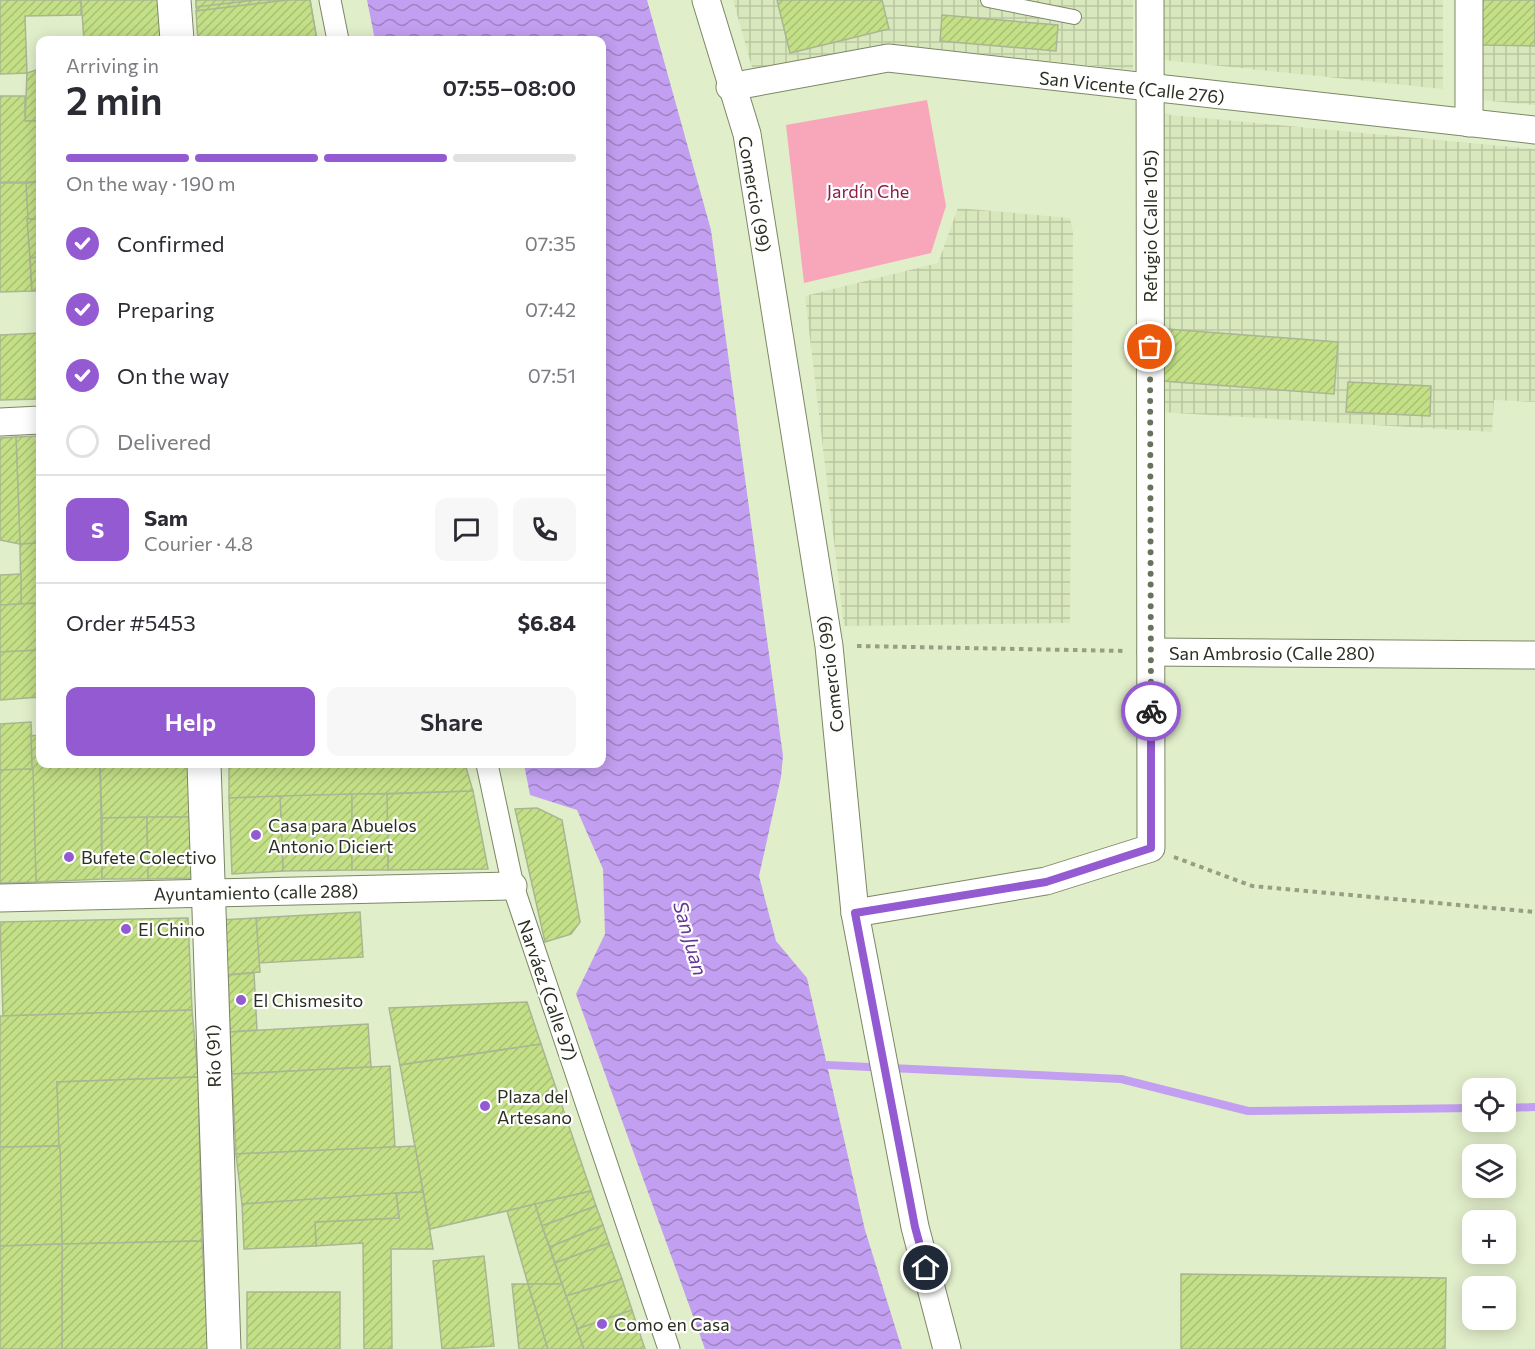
<!DOCTYPE html>
<meta charset="utf-8">
<style>
body{margin:0;font-family:Commissioner,sans-serif;background:#f7f7f7;color:#2b2b33;height:100vh;display:flex;flex-direction:column;font-size:22px;white-space:nowrap}
*{box-sizing:border-box;margin:0}
p{font-size:20px;color:#7c7c81}
.icon{flex:none;width:33px;height:33px;fill:none;stroke:currentColor;stroke-width:2;stroke-linecap:round;stroke-linejoin:round}
.map{position:relative;flex:1;overflow:hidden}
.drawer{position:absolute;left:36px;top:36px;width:570px;height:732px;display:flex;flex-direction:column;background:#fff;border-radius:12px;box-shadow:0 3px 15px #0003}
.drawer>*{flex:none}
.controls{position:absolute;left:1462px;top:1078px;display:grid;gap:12px}
.controls a{display:grid;place-items:center;width:54px;height:54px;border-radius:12px;background:#fff;box-shadow:0 3px 15px #0003;font-size:30px}
.pin{position:absolute;display:grid;place-items:center;width:51px;height:51px;color:#fff;margin:-26px;border:3px solid #fff;border-radius:50%;box-shadow:0 2px 6px #0007}
.courier{position:absolute;display:grid;place-items:center;width:60px;height:60px;margin:-30px;border:4px solid #945ad2;border-radius:50%;background:#fff;color:#222;box-shadow:0 2px 8px #0007}
.summary em{font-style:normal;font-weight:600}
.summary div{display:flex;flex-direction:column-reverse}
.summary{display:flex;align-items:center;justify-content:space-between;height:102px;padding:0 30px}
h1{font-size:39px;font-weight:600;line-height:45px}
.bar{display:grid;grid-template-columns:repeat(4,1fr);gap:9px 6px;align-content:center;height:72px;padding:0 30px}
.bar i{height:8px;border-radius:4px;background:#e1e1e2}
.bar .current{background:#945ad2}
.bar p{grid-column:span 4}
.line{display:flex;align-items:center;gap:15px;padding:0 30px;border-top:2px solid #e1e1e2}
.line div{flex:1}
.round{display:grid;place-items:center;flex:none;width:63px;height:63px;border-radius:12px;background:#f7f7f7}
ol{padding:0 30px;list-style:none}
li{display:flex;align-items:center;gap:18px;height:66px}
li p{margin-inline-start:auto}
li .icon{padding:6px;border-radius:50%;background:#945ad2;color:#fff;stroke-width:4}
li:last-child{color:#7c7c81}
li i{width:33px;height:33px;border:3px solid #e1e1e2;border-radius:50%}
.button{display:flex;gap:12px;margin-top:auto;padding:12px 30px}
.button a{flex:1;height:69px;border-radius:12px;background:#945ad2;color:#fff;font-size:24px;font-weight:600;line-height:69px;text-align:center}
.button a+a{background:#f7f7f7;color:#2b2b33}
.map>svg:first-child{display:block}
</style>
<div class="map">
<svg width="1535" height="1349" viewBox="0 0 1535 1349">
<defs>
<pattern id="industrial-grid" width="8" height="8" patternUnits="userSpaceOnUse" patternTransform="scale(1.5)"><rect width="8" height="8" fill="#d8e8bc"/><path d="M0 4h8M4 0v8" fill="none" stroke="#bac7a1"/></pattern>
<pattern id="water-waves" width="16" height="10" patternUnits="userSpaceOnUse" patternTransform="scale(1.5)"><rect width="16" height="10" fill="#c29ff0"/><path d="M0 5q4-4 8 0t8 0" fill="none" stroke="#9e82c2"/></pattern>
<pattern id="building-hatch" width="6" height="6" patternUnits="userSpaceOnUse" patternTransform="scale(1.5)"><rect width="6" height="6" fill="#c3e087"/><path d="M-1 1l2-2M0 6l6-6M5 7l2-2" fill="none" stroke="#a8c074"/></pattern>
</defs>
<rect width="100%" height="100%" fill="#e1eeca"/>
<g fill="url(#industrial-grid)">
<path d="M733,0H1133V70L899,45L753,71Z"/>
<path d="M1163,0H1443V89L1163,60Z"/>
<path d="M1482,0H1535V105L1481,100Z"/>
<path d="M1161,114L1535,149V402L1494,400L1492,432L1159,412Z"/>
<path d="M958,208L1070,218L1073,232L1070,623L844,626L805,296L938,263Z"/>
</g>
<path fill="#f8a6ba" d="M927,100L946,206L931,253L804,283L786,125Z"/>
<path fill="url(#water-waves)" d="M367,0H647L711,230L783,756L781,777L759,876L776,941L807,978L865,1230L902,1349H705L576,994L605,934L603,869L577,810L530,795L524,764H602V40H375Z"/>
<g fill="none" stroke-linecap="round" stroke-linejoin="round">
<g stroke="#c29ff0" stroke-width="8">
<path d="M827,1065L1121,1079L1248,1111L1473,1108"/>
<path d="M1506,1108L1535,1107"/>
</g>
</g>
<g fill="url(#building-hatch)" stroke="#aab693" stroke-width="1.5">
<path d="M0,0H81V15L25,16L27,73L0,74Z"/>
<path d="M81,0H163L165,40H84Z"/>
<path d="M196,0H310L317,40H198Z"/>
<path d="M196,0H256L196,7Z"/>
<path d="M288,0H310L317,40H198L196,11Z"/>
<path d="M777,0H882L889,29L790,53Z"/>
<path d="M1482,0H1535V46L1481,45Z"/>
<path d="M942,15L1058,25L1056,51L940,41Z"/>
<path d="M39,69L40,121H25L27,73Z"/>
<path d="M0,96H25V121H40V182H0Z"/>
<path d="M40,182V219H27L26,183Z"/>
<path d="M0,183H26L32,291L0,292Z"/>
<path d="M27,219H40V257L30,258Z"/>
<path d="M40,257V291H32L30,258Z"/>
<path d="M1166,329L1338,342L1334,394L1162,381Z"/>
<path d="M40,333V399L0,400V335Z"/>
<path d="M1348,382L1431,386L1430,416L1346,412Z"/>
<path d="M40,436V543L20,544L16,437Z"/>
<path d="M16,437L20,544L0,540V438Z"/>
<path d="M40,543V603L21,604L20,544Z"/>
<path d="M21,574V604L0,605V575Z"/>
<path d="M40,603V650L0,652V605Z"/>
<path d="M40,650V697L0,700V652Z"/>
<path d="M31,722L33,769L0,770V724Z"/>
<path d="M40,735V764H100L102,879L36,882L31,736Z"/>
<path d="M100,764H190L191,817L102,818Z"/>
<path d="M229,764H465L473,791L229,798Z"/>
<path d="M33,769L36,882L0,883V770Z"/>
<path d="M473,791L488,869L388,870L387,794Z"/>
<path d="M352,794V870L283,871L280,796Z"/>
<path d="M352,794H387L388,870H352Z"/>
<path d="M280,796L283,871L232,874L229,798Z"/>
<path d="M537,808L562,820L580,922L571,934L545,942L515,809Z"/>
<path d="M147,817L148,879H102V818Z"/>
<path d="M147,817H191L192,878L148,879Z"/>
<path d="M360,912L363,957L258,963L256,918Z"/>
<path d="M188,918L192,1010L3,1016L0,922Z"/>
<path d="M256,918L260,972L224,975L220,920Z"/>
<path d="M254,973L257,1030L230,1032L228,975Z"/>
<path d="M527,1002L541,1044L400,1065L389,1008Z"/>
<path d="M192,1010L198,1077L57,1082L60,1146L0,1147V1016Z"/>
<path d="M368,1024L371,1067L232,1074L230,1032Z"/>
<path d="M541,1044L591,1191L430,1229L400,1065Z"/>
<path d="M390,1066L395,1147L236,1154L232,1074Z"/>
<path d="M198,1077L202,1241L62,1244L57,1082Z"/>
<path d="M60,1146L62,1244L0,1246V1147Z"/>
<path d="M415,1146L423,1192L242,1204L236,1154Z"/>
<path d="M591,1191L596,1206L542,1226L535,1204Z"/>
<path d="M423,1192L433,1249H391L392,1349H364L363,1243L316,1246L315,1222L399,1218L396,1193Z"/>
<path d="M396,1193L399,1218L315,1222L316,1246L244,1249L242,1204Z"/>
<path d="M535,1204L542,1226L562,1284H528L507,1211Z"/>
<path d="M596,1206L603,1225L550,1247L542,1226Z"/>
<path d="M603,1225L609,1243L555,1263L550,1247Z"/>
<path d="M202,1241L208,1349H62V1244Z"/>
<path d="M609,1243L622,1279L566,1296L555,1263Z"/>
<path d="M62,1244V1349H0V1246Z"/>
<path d="M484,1256L494,1346L442,1349L433,1261Z"/>
<path d="M1181,1274L1446,1278L1445,1349H1181Z"/>
<path d="M622,1279L632,1310L577,1329L566,1296Z"/>
<path d="M512,1284H528L548,1349H519Z"/>
<path d="M528,1284H562L584,1349H548Z"/>
<rect x="247" y="1292" width="93" height="57"/>
<path d="M632,1310L645,1349H584L577,1329Z"/>
</g>
<g fill="none" stroke-linecap="round" stroke-linejoin="round">
<g stroke="#7c8766" stroke-width="16">
<path id="service" d="M988,0L1074,17"/>
</g>
<g stroke="#7c8766" stroke-width="23">
<g id="pedestrian">
<path d="M330,0L338,40"/>
<path d="M487,764L513,886L669,1349"/>
</g>
</g>
<g stroke="#7c8766" stroke-width="29">
<g id="minor">
<path d="M706,0L747,134L829,646L855,913L915,1227L947,1349"/>
<path d="M730,87L888,58L1535,130"/>
<path d="M1469,123V0"/>
<path d="M0,422L40,420"/>
<path d="M1151,652L1535,655"/>
<path d="M0,898L513,886"/>
<path d="M855,913L1046,881L1151,848L1150,0"/>
</g>
</g>
<g stroke="#7c8766" stroke-width="35">
<g id="tertiary">
<path d="M174,0L177,40"/>
<path d="M204,764L224,1349"/>
</g>
</g>
<g stroke="#959f84" stroke-width="4" stroke-dasharray="4.5 4.5" stroke-linecap="butt">
<path d="M857,646L1125,651"/>
<path d="M1174,857L1252,886L1535,912"/>
</g>
<use href="#service" stroke="#fff" stroke-width="14"/>
<use href="#pedestrian" stroke="#fff" stroke-width="21"/>
<use href="#minor" stroke="#fff" stroke-width="27"/>
<use href="#tertiary" stroke="#fff" stroke-width="33"/>
</g>
<g fill="none" stroke-linecap="round" stroke-linejoin="round">
<path stroke="#6a725c" stroke-width="6" stroke-dasharray="0 10.8" d="M1150,347L1151,711"/>
<path stroke="#945ad2" stroke-width="8" d="M926,1268L915,1227L855,913L1046,882L1151,848V711"/>
</g>
<g fill="#945ad2" stroke="#fff" stroke-width="2">
<circle cx="256" cy="835" r="6"/>
<circle cx="69" cy="857" r="6"/>
<circle cx="126" cy="929" r="6"/>
<circle cx="241" cy="1000" r="6"/>
<circle cx="485" cy="1106" r="6"/>
<circle cx="602" cy="1324" r="6"/>
</g>
<g text-anchor="middle" dominant-baseline="central" stroke-width="4.5" stroke-linejoin="round" paint-order="stroke">
<g font-size="18" fill="#2a2f21" stroke="#fff">
<text transform="translate(1132 87) rotate(6)">San Vicente (Calle 276)</text>
<text transform="translate(755 194) rotate(80)">Comercio (99)</text>
<text transform="translate(1150 226) rotate(-90)">Refugio (Calle 105)</text>
<text x="1272" y="653">San Ambrosio (Calle 280)</text>
<text transform="translate(830 674) rotate(-97)">Comercio (99)</text>
<text transform="translate(256 892) rotate(-1)">Ayuntamiento (calle 288)</text>
<text transform="translate(548 990) rotate(71)">Narváez (Calle 97)</text>
<text transform="translate(213 1056) rotate(-92)">Río (91)</text>
</g>
<g font-size="18" fill="#8c1e48" stroke="#fff">
<text x="868" y="191">Jardín Che</text>
</g>
<g font-size="18" fill="#2a2f21" stroke="#fff" text-anchor="start">
<text x="268" y="825">Casa para Abuelos<tspan x="268" dy="21">Antonio Diciert</tspan></text>
<text x="81" y="857">Bufete Colectivo</text>
<text x="138" y="929">El Chino</text>
<text x="253" y="1000">El Chismesito</text>
<text x="497" y="1096">Plaza del<tspan x="497" dy="21">Artesano</tspan></text>
<text x="614" y="1324">Como en Casa</text>
</g>
<g font-size="20" font-style="italic" fill="#663996" stroke="#fff">
<text transform="translate(691 938) rotate(74)">San Juan</text>
</g>
</g>
</svg>
<div class="controls">
<a><svg class="icon" aria-label="locate" viewBox="0 0 24 24"><circle cx="12" cy="12" r="6"/><path d="M12 2v4M12 18v4M2 12h4M18 12h4"/></svg></a>
<a><svg class="icon" aria-label="layers" viewBox="0 0 24 24"><path d="M12 4l9 5-9 5-9-5zM3 14l9 5 9-5"/></svg></a>
<a>+</a>
<a>−</a>
</div>
<div class="pin" style="left:1150px;top:347px;background:#ea580c"><svg class="icon" aria-label="bag" viewBox="0 0 24 24"><path d="M5 8h14l-1 12H6zM9 8a3 3 0 0 1 6 0"/></svg></div>
<div class="pin" style="left:926px;top:1268px;background:#1f2937"><svg class="icon" aria-label="home" viewBox="0 0 24 24"><path d="M3 11l9-7 9 7M6 9v11h12V9"/></svg></div>
<div class="courier" style="left:1151px;top:711px"><svg class="icon" aria-label="bike" viewBox="0 0 24 24"><circle cx="6" cy="16" r="4"/><circle cx="18" cy="16" r="4"/><path d="M6 16l4-8h5l3 8M10 8l3 8H6M13 5h3"/></svg></div>
<section class="drawer">
<div class="summary"><div><h1>2 min</h1><p>Arriving in</p></div><em>07:55–08:00</em></div>
<div class="bar"><i class="current"></i><i class="current"></i><i class="current"></i><i></i><p>On the way · 190 m</p></div>
<ol>
<li><svg class="icon" aria-label="check" viewBox="0 0 24 24"><path d="M5 12l5 5 9-10"/></svg>Confirmed<p>07:35</p></li>
<li><svg class="icon" aria-label="check" viewBox="0 0 24 24"><path d="M5 12l5 5 9-10"/></svg>Preparing<p>07:42</p></li>
<li><svg class="icon" aria-label="check" viewBox="0 0 24 24"><path d="M5 12l5 5 9-10"/></svg>On the way<p>07:51</p></li>
<li><i></i>Delivered</li>
</ol>
<div class="line" style="height:108px"><b class="round" style="background:#945ad2;color:#fff">S</b><div><b>Sam</b><p>Courier · 4.8</p></div><a class="round"><svg class="icon" aria-label="chat" viewBox="0 0 24 24"><path d="M4 5h16v11H9l-5 4z"/></svg></a><a class="round"><svg class="icon" aria-label="phone" viewBox="0 0 24 24"><path d="M5 4h4l2 5-3 2q2 4 5 5l2-3 5 2v4C11 20 4 13 5 4z"/></svg></a></div>
<div class="line" style="height:78px"><div>Order #5453</div><b>$6.84</b></div>
<div class="button"><a>Help</a><a>Share</a></div>
</section>
</div>
